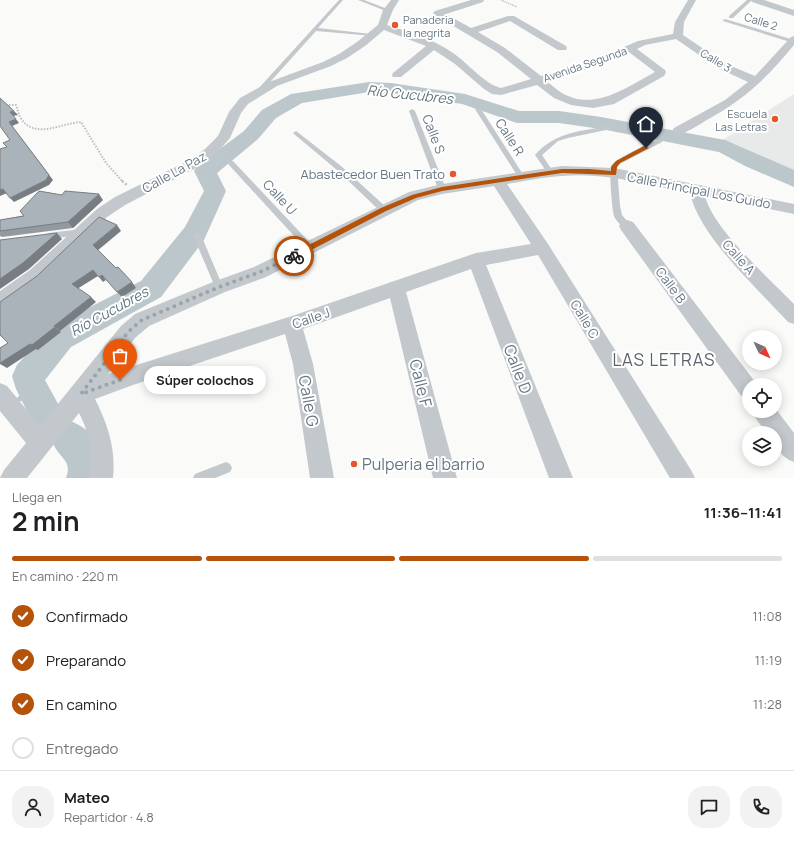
<!DOCTYPE html>
<html lang="es">
<meta charset="utf-8">
<style>
body{margin:0;font-family:Manrope,sans-serif;background:#f2f2f2;color:#202124;height:100vh;display:flex;flex-direction:column;font-size:15px;white-space:nowrap}
*{box-sizing:border-box;margin:0}
p{font-size:13px;color:#757577}
.icon{flex:none;width:22px;height:22px;fill:none;stroke:currentColor;stroke-width:2;stroke-linecap:round;stroke-linejoin:round}
.map{position:relative;height:478px;overflow:hidden}
.side{display:flex;flex-direction:column;background:#fff;flex:1}
.side>*{flex:none}
.needle{width:26px;rotate:134deg}
.tools{position:absolute;left:742px;top:330px;display:grid;gap:8px}
.tools a{display:grid;place-items:center;width:40px;height:40px;border-radius:50%;background:#fff;box-shadow:0 2px 10px #0003;font-size:20px}
.pin{position:absolute;display:grid;place-items:center;width:34px;height:34px;color:#fff;margin:-41px -17px;border-radius:50% 50% 50% 0;rotate:-45deg;box-shadow:0 0 4px #0007}
.pin .icon{rotate:45deg}
.courier{position:absolute;display:grid;place-items:center;width:40px;height:40px;margin:-20px;border:3px solid #b45309;border-radius:50%;background:#fff;color:#222;box-shadow:0 1px 5px #0007}
.bubble{position:absolute;height:28px;border-radius:14px;background:#fff;box-shadow:0 2px 10px #0003;font-size:13px;font-weight:700;line-height:28px;text-align:center}
.head em{font-style:normal;font-weight:700}
.head div{display:flex;flex-direction:column-reverse}
.head{display:flex;align-items:center;justify-content:space-between;height:68px;padding:0 12px}
h1{font-size:26px;font-weight:700;line-height:30px}
.bar{display:grid;grid-template-columns:repeat(4,1fr);gap:6px 4px;align-content:center;height:48px;padding:0 12px}
.bar i{height:5px;border-radius:3px;background:#e0e0e0}
.bar .on{background:#b45309}
.bar p{grid-column:span 4}
.line{display:flex;align-items:center;gap:10px;padding:0 12px;border-top:1px solid #e0e0e0}
.line div{flex:1}
.round{display:grid;place-items:center;flex:none;width:42px;height:42px;border-radius:16px;background:#f2f2f2}
ol{padding:0 12px;list-style:none}
li{display:flex;align-items:center;gap:12px;height:44px}
li p{margin-inline-start:auto}
li .icon{padding:4px;border-radius:50%;background:#b45309;color:#fff;stroke-width:4}
li:last-child{color:#757577}
li i{width:22px;height:22px;border:2px solid #e0e0e0;border-radius:50%}
.map>svg:first-child{display:block}
</style>
<div class="map">
<svg width="794" height="478" viewBox="0 0 794 478">
<rect width="100%" height="100%" fill="#fafaf8"/>
<path fill="#e8e9e9" d="M794,94V171L790,172L721,141Z"/>
<g fill="none" stroke-linecap="round" stroke-linejoin="round">
<path stroke="#bbc7cb" stroke-width="5" d="M17,401L32,389"/>
<g fill="#bbc7cb" fill-rule="evenodd">
<path d="M369,82L391,83L465,94L519,111H559L601,117L725,140L794,170V187L745,166L719,152L601,129L559,123H517L462,104L391,93L369,92L302,103L276,118L258,139L217,173L226,191L204,240L161,297L71,347L45,380L62,411L57,423L45,428L33,423L16,389L12,376L17,365L51,327L141,281L185,227L204,191L194,171L197,166L244,131L262,110L291,94Z"/>
<path d="M68,420C89,428 99,440 102,462C103,467 104,473 103,478H66C72,463 63,460 56,449C54,446 52,441 51,437L56,425Z"/>
</g>
<path stroke="#bbbfc2" stroke-width="1.5" stroke-dasharray="1 1" stroke-linecap="butt" d="M501,0L517,7"/>
<path stroke="#bbbfc2" stroke-width="2" stroke-dasharray="1.5 1.5" stroke-linecap="butt" d="M0,105H16C18,110 18,115 22,120C36,139 62,123 81,122L106,163L123,182"/>
<path stroke="#bbbfc2" stroke-width="2.5" stroke-dasharray="2 2" stroke-linecap="butt" d="M122,181L127,185"/>
<g fill="#c3c8cc" fill-rule="evenodd">
<path d="M339,0H343L318,28L371,34H373V36L316,31L262,91H258V89Z"/>
<path d="M358,0H364L390,10L386,11Z"/>
<path d="M747,0H752L733,18H729V16Z"/>
<path d="M725,19L794,40V42H790L723,21V20Z"/>
<path d="M478,107L481,109L524,176L526,178L524,180H520L475,109Z"/>
<path d="M412,109L415,111L446,189L445,191H439L438,189L409,111Z"/>
<path d="M609,126L612,128L611,129L568,138L558,141L542,155L554,173L553,175H549L535,155C555,132 581,131 609,126Z"/>
<path d="M296,131L341,166L387,208L388,210L387,212H381L337,170L294,134L293,133Z"/>
<path d="M660,139L663,141L662,142L620,164L617,167L620,206L622,215L631,226L627,229C622,227 616,221 614,216C612,210 609,170 611,166C614,159 652,142 660,139Z"/>
<path d="M229,161H233L313,246L314,248L313,250H307L229,165L228,163Z"/>
<path d="M81,229L85,232L81,235L48,239L44,236L48,233Z"/>
<path d="M197,232L201,235L223,287L222,290L219,291L216,290L215,287L193,235Z"/>
<path d="M226,462L230,464L232,468L230,472L215,478H193L195,474Z"/>
</g>
<g fill="#c3c8cc" fill-rule="evenodd">
<path d="M391,0H399L393,10L387,25C410,32 433,39 453,53C468,63 484,84 501,88L531,79L497,52L435,15L433,13L435,11L471,0H484L483,2L446,14L471,28L508,16H514L566,46L567,48L566,50H558L510,21L478,32L505,48L541,76L589,62L638,41L673,34L675,22L688,0H696L684,22L683,35L726,64L755,76L791,37L794,36V45C766,79 744,100 705,121C697,126 688,132 678,135L674,134L672,131L674,128L725,100L748,82L718,68L676,39L645,45L637,49L665,70L666,72L664,76L614,104L593,108L571,105L554,98L537,85L501,95L492,94L484,89L455,64L434,50L401,77H393L392,75L393,73L426,46L384,30L365,46L347,58L331,66L277,86L248,104L241,113L230,138L215,155L200,166L125,205L107,217L42,280L6,306L0,309V291L30,270L97,209L115,197L190,160L205,149L218,136L229,112L240,98L269,82L323,62L339,54L357,42L378,25L383,10ZM629,52L655,72C627,87 594,112 562,93C557,90 552,85 547,82L597,66Z"/>
<path d="M751,0H764L794,10V16L752,2Z"/>
<path d="M562,166L614,168L794,204V214L705,196C713,229 769,278 794,304V324L788,322C758,289 699,236 690,193C648,185 605,172 562,176C544,177 525,181 507,184L548,244L691,470L695,478H670L538,255L486,265L573,478H549L471,269L406,292L457,478H433L390,298L303,329L313,364L334,478H310L293,364L285,334L133,385L95,399C108,425 116,449 113,478H89C93,454 90,434 79,413L27,478H0L4,470L26,443L0,411V383L7,386L40,426L121,326L135,314L213,282L254,267L409,192L442,184ZM494,186L531,244L476,253L292,316L108,374L135,338L149,326L225,292L266,277L418,200L442,194Z"/>
<path d="M627,220L633,222L756,383L757,385H749V400L742,397L621,230L619,226L621,222Z"/>
<path d="M775,408L794,433V462C780,457 775,447 775,433H767L756,419L753,411H775Z"/>
</g>
</g>
<path fill="#929a9f" d="M103,200L73,228L2,237L0,236V220Z"/>
<g fill="#777d82">
<path d="M14,111L18,115L13,116L10,112Z"/>
<path d="M16,119L19,123L12,126L53,180L49,185L14,202L10,198L46,180L9,122Z"/>
<path d="M3,189L7,193L0,196V190Z"/>
<path d="M99,194L103,200L73,228L68,222Z"/>
<path d="M117,225L121,231L97,251L93,245Z"/>
<path d="M57,233L62,239L29,269L0,289V279Z"/>
<path d="M93,270L98,276L77,289L72,284Z"/>
<path d="M102,275L106,280L103,282L99,277Z"/>
<path d="M132,282L136,288L122,297L117,292Z"/>
<path d="M91,297L96,302L60,331L54,326Z"/>
<path d="M55,327L61,332L38,350L36,349L7,368L0,364V363Z"/>
</g>
<g fill="#aab3b9" stroke="#777d82">
<path d="M0,98L14,111L10,112L16,119L9,122L49,175L46,180L10,198L3,189L0,190V149L7,147L3,143L10,140L0,126Z"/>
<path d="M39,191L62,195L65,191L99,194L68,222L0,231V220L24,216L20,211Z"/>
<path d="M99,217L117,225L93,245L116,268L118,267L132,282L117,292L102,275L99,277L93,270L72,284L91,297L54,326L55,327L32,345L30,344L0,363V348L8,343L0,335V302L37,276Z"/>
<path d="M57,233L23,263L0,279V240Z"/>
</g>
<path fill="#b45309" d="M644,146L649,148L620,163L617,167L616,175L562,173L442,191L416,198L386,211L296,258H291L290,256L291,254L381,208L412,195L442,187L562,169H589L611,171V167L616,161Z"/>
<g fill="none" stroke-linecap="round" stroke-linejoin="round">
<path stroke="#99a4ac" stroke-width="4" stroke-dasharray="0 7.2" d="M120,380L81,394L128,332L142,320L219,287L260,272L294,256"/>
</g>
<g fill="#e4572e" stroke="#fff" stroke-width="1.5">
<circle cx="395" cy="25" r="4"/>
<circle cx="775" cy="119" r="4"/>
<circle cx="453" cy="174" r="4"/>
<circle cx="354" cy="464" r="4"/>
</g>
<g text-anchor="middle" dominant-baseline="central" stroke-width="4" stroke-linejoin="round" paint-order="stroke">
<g font-size="11" fill="#657683" stroke="#fff" text-anchor="start">
<text x="403" y="19">Panaderia<tspan x="403" dy="13">la negrita</tspan></text>
<text x="767" y="113" text-anchor="end">Escuela<tspan x="767" dy="13">Las Letras</tspan></text>
</g>
<g font-size="11" fill="#657683" stroke="#fff">
<text transform="translate(761 21) rotate(17)">Calle 2</text>
<text transform="translate(716 60) rotate(31)">Calle 3</text>
<text transform="translate(585 64) rotate(-19)">Avenida Segunda</text>
</g>
<g font-size="13" fill="#657683" stroke="#fff">
<text transform="translate(434 134) rotate(69)">Calle S</text>
<text transform="translate(510 137) rotate(57)">Calle R</text>
<text transform="translate(174 172) rotate(-29)">Calle La Paz</text>
<text transform="translate(699 190) rotate(11)">Calle Principal Los Guido</text>
<text transform="translate(280 197) rotate(47)">Calle U</text>
<text transform="translate(739 257) rotate(48)">Calle A</text>
<text transform="translate(671 285) rotate(53)">Calle B</text>
<text transform="translate(311 318) rotate(-19)">Calle J</text>
<text transform="translate(585 319) rotate(59)">Calle C</text>
</g>
<g font-size="13" fill="#657683" stroke="#fff" text-anchor="end">
<text x="445" y="174">Abastecedor Buen Trato</text>
</g>
<g font-size="14" font-style="italic" fill="#60757c" stroke="#fff">
<text transform="translate(410 94) rotate(6)">Río Cucubres</text>
<text transform="translate(109 311) rotate(-29)">Río Cucubres</text>
</g>
<g font-size="16" fill="#657683" stroke="#fff">
<text transform="translate(518 369) rotate(69)">Calle D</text>
<text transform="translate(421 383) rotate(76)">Calle F</text>
<text transform="translate(309 401) rotate(80)">Calle G</text>
</g>
<g font-size="16" fill="#657683" stroke="#fff" text-anchor="start">
<text x="362" y="464">Pulperia el barrio</text>
</g>
<g font-size="17" letter-spacing="1" fill="#57646e" stroke="#fff">
<text x="664" y="359">LAS LETRAS</text>
</g>
</g>
</svg>
<div class="tools">
<a><svg class="needle" viewBox="-14 -14 28 28"><path d="M0-13l5 13h-10z" fill="#e53935"/><path d="M0 13l5-13h-10z" fill="#757577"/></svg></a>
<a><svg class="icon" aria-label="locate" viewBox="0 0 24 24"><circle cx="12" cy="12" r="6"/><path d="M12 2v4M12 18v4M2 12h4M18 12h4"/></svg></a>
<a><svg class="icon" aria-label="layers" viewBox="0 0 24 24"><path d="M12 4l9 5-9 5-9-5zM3 14l9 5 9-5"/></svg></a>
</div>
<div class="pin" style="left:120px;top:380px;background:#ea580c"><svg class="icon" aria-label="bag" viewBox="0 0 24 24"><path d="M5 8h14l-1 12H6zM9 8a3 3 0 0 1 6 0"/></svg></div>
<div class="pin" style="left:646px;top:148px;background:#1f2937"><svg class="icon" aria-label="home" viewBox="0 0 24 24"><path d="M3 11l9-7 9 7M6 9v11h12V9"/></svg></div>
<div class="courier" style="left:294px;top:256px"><svg class="icon" aria-label="bike" viewBox="0 0 24 24"><circle cx="6" cy="16" r="4"/><circle cx="18" cy="16" r="4"/><path d="M6 16l4-8h5l3 8M10 8l3 8H6M13 5h3"/></svg></div>
<div class="bubble" style="left:144px;top:366px;width:122px">Súper colochos</div>
</div>
<section class="side">
<div class="head"><div><h1>2 min</h1><p>Llega en</p></div><em>11:36–11:41</em></div>
<div class="bar"><i class="on"></i><i class="on"></i><i class="on"></i><i></i><p>En camino · 220 m</p></div>
<ol>
<li><svg class="icon" aria-label="check" viewBox="0 0 24 24"><path d="M5 12l5 5 9-10"/></svg>Confirmado<p>11:08</p></li>
<li><svg class="icon" aria-label="check" viewBox="0 0 24 24"><path d="M5 12l5 5 9-10"/></svg>Preparando<p>11:19</p></li>
<li><svg class="icon" aria-label="check" viewBox="0 0 24 24"><path d="M5 12l5 5 9-10"/></svg>En camino<p>11:28</p></li>
<li><i></i>Entregado</li>
</ol>
<div class="line" style="height:72px"><a class="round"><svg class="icon" aria-label="person" viewBox="0 0 24 24"><circle cx="12" cy="8" r="4"/><path d="M4 21q1-7 8-7t8 7"/></svg></a><div><b>Mateo</b><p>Repartidor · 4.8</p></div><a class="round"><svg class="icon" aria-label="chat" viewBox="0 0 24 24"><path d="M4 5h16v11H9l-5 4z"/></svg></a><a class="round"><svg class="icon" aria-label="phone" viewBox="0 0 24 24"><path d="M5 4h4l2 5-3 2q2 4 5 5l2-3 5 2v4C11 20 4 13 5 4z"/></svg></a></div>
</section>
